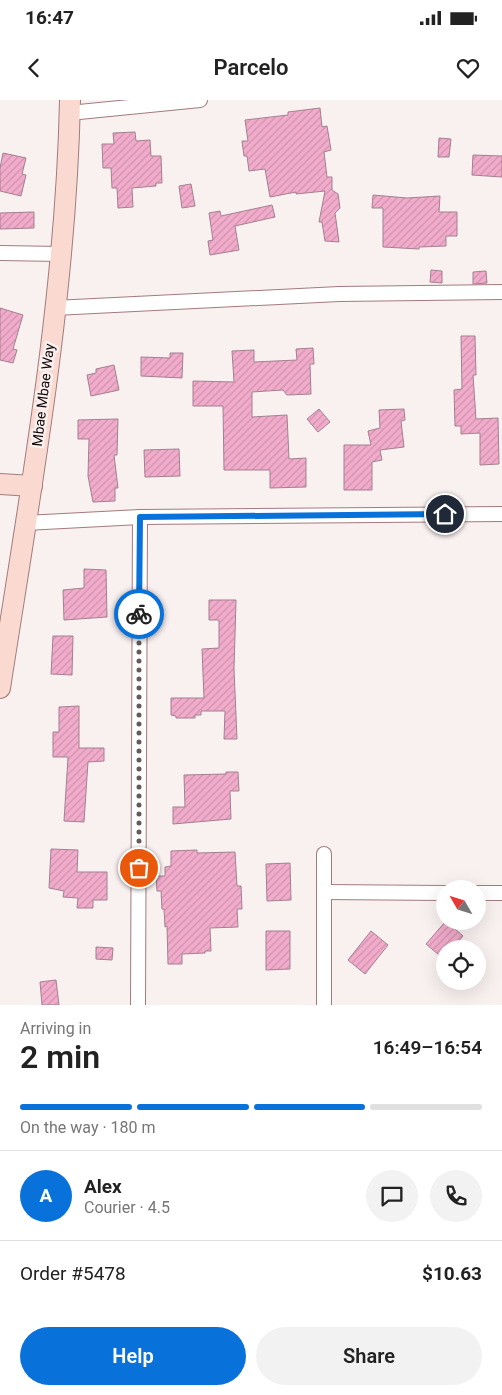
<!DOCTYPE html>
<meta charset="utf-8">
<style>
body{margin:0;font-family:Roboto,sans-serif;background:#f2f2f2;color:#222;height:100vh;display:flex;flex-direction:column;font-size:19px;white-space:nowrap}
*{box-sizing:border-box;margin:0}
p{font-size:16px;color:#767676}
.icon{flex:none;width:28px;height:28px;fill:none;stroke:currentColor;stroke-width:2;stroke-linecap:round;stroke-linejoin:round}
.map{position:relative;height:905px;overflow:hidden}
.side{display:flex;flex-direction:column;background:#fff;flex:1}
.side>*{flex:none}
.needle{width:32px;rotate:309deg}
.fabs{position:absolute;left:436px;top:780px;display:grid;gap:10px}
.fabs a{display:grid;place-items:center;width:50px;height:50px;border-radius:50%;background:#fff;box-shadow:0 5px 20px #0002;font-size:25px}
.pin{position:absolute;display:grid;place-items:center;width:42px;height:42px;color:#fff;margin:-21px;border:2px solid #fff;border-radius:50%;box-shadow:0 1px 5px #0007}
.courier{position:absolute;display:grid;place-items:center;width:50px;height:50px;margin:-25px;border:4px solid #0972da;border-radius:50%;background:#fff;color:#222;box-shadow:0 1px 6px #0007}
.head em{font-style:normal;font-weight:600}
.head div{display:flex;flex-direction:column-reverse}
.head{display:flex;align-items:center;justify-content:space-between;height:85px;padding:0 20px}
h1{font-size:32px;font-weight:600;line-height:38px}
.bar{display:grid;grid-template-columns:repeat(4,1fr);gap:8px 5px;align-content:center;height:60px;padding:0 20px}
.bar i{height:6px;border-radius:4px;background:#e0e0e0}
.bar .on{background:#0972da}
.bar p{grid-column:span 4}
.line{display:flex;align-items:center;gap:12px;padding:0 20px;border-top:1px solid #e0e0e0}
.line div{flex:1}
.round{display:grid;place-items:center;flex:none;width:52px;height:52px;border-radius:26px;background:#f2f2f2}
.action{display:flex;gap:10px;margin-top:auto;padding:10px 20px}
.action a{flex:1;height:58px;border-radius:30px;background:#0972da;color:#fff;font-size:20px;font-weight:600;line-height:58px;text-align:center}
.action a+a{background:#f2f2f2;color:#222}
.status{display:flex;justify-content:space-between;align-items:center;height:35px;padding:0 25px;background:#fff;direction:ltr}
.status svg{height:14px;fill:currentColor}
header{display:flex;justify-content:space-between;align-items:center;height:65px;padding:0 20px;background:#fff;font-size:22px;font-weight:600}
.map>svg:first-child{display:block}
</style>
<div class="status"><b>16:47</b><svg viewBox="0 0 49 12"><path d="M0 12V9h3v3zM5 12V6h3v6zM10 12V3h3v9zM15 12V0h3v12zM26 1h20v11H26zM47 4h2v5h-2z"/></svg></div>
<header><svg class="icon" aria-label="back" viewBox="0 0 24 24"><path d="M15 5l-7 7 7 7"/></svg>Parcelo<svg class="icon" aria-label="heart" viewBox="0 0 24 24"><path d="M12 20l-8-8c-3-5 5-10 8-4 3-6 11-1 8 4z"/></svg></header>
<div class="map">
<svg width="502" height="905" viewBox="0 0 502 905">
<defs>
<pattern id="building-hatch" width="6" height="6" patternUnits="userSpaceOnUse" patternTransform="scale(1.25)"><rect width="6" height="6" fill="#f2accb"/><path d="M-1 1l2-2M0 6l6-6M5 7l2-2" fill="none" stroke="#cf92ad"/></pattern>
</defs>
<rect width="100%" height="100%" fill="#f9f0f0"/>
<g fill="url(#building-hatch)" stroke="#a3808f">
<path d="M320,8L322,27L327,26L331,50L324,52L327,77H332V90L338,94L340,108L335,113L339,142L325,141L322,122H319L325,91L296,94V92L270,97L265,69L249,71L247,56H244L242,41H248L245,20L288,15V12Z"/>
<path d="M135,32L136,41L150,40L151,56H161L162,83H156V86L132,88L133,107L118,108L117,88H112L111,68H103L102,44H114L113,33Z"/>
<path d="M439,38L451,39L449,57H438Z"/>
<path d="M3,53L26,58L22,74L26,75L21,96L0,91V68Z"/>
<path d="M473,55L502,56V77L472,75Z"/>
<path d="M191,84L195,106L182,108L179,86Z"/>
<path d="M373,95L407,98L440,96L439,112H457V136H446V146L419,147V149L383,147V108H372Z"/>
<path d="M272,105L275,117L235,126L239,150L210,155L208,141L213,140L209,113L220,111L221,116Z"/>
<path d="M34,112V128L0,129V113Z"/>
<path d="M431,170L442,171V183L430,182Z"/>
<path d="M486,171L487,183L473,184V172Z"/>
<path d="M0,208L23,215L13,249L17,250L13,263L0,260Z"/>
<path d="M461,236H475L476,275H473L476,319L498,318L499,364L480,365V333L461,334V326H455L454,290L462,289Z"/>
<path d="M313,248L314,264H310L311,294L287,295L283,290L252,292V317L287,315L289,359L306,358V387L270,388V370H224L223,306H193V281L234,282L232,251L254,250V262L297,260L296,249Z"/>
<path d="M170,253H183L182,278L141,276V257L170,258Z"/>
<path d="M114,265L119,290L91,296L87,275L96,273V269Z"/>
<path d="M319,309L330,322L318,332L307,319Z"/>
<path d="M404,309L405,320L401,321L404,347L380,350L382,360L372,362V390H344V345H371L368,331L380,328L379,310Z"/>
<path d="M118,319L117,355H114L118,388H115V401L93,402L88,376L89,339H78V320Z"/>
<path d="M179,349L180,376L145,377L144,350Z"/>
<path d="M84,469L106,470L107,517L64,520L63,490L84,488Z"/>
<path d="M209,500H236L234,569L237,639H224L225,611H201V615H195V618H176V616L171,615V598H204L202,549L219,548V520H209Z"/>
<path d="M53,536H73L72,575L51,574Z"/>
<path d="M79,606V648H104V661L88,662L84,722L64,721L68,657H53V632H59V607Z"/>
<path d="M226,672H238L239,691H230L231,719L173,724V707H185L184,675L226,674Z"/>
<path d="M51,749L78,750L77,772H107V800H93V808H77L78,798L63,797L64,791L49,788Z"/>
<path d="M197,750V753L235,752L237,786H241L242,809H237L238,827L210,828L211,851H205V853L182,854V864H168L167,826L165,827L164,809H162L161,791H157L156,776H165V767L171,766V751Z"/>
<path d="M290,763L291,800L267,801L266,764Z"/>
<path d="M446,821L463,836L452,849H445V860L426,844Z"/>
<path d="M266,831H290V869L266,870Z"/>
<path d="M371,831L388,845L365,874L348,860Z"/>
<path d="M96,847L113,848L112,860L96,859Z"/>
<path d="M56,880L59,905H42L40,882Z"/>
</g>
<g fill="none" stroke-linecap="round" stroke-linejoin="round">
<g stroke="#a27b7d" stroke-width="16">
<g id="street">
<path d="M69,13L200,0"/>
<path d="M0,153L61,154"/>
<path d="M54,208L339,194L502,192"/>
<path d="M25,423L140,417L502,414"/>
<path d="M324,754V905"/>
<path d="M324,792L445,793"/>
<path d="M478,793H502"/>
<path d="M138,905L140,417"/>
</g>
</g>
<g stroke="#a27b7d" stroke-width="22">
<g id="secondary">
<path d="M0,384L32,386"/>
<path d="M0,588C30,394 66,197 70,0"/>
</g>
</g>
<use href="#street" stroke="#fff" stroke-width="14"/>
<use href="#secondary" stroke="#fadad0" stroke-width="20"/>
</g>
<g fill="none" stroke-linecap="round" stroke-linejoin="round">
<path stroke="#65595a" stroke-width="5" stroke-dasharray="0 9" d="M139,768V514"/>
<path stroke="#0972da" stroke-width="6" d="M139,514L140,417L445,414"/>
</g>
<g text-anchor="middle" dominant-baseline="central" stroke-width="5" stroke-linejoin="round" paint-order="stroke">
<g font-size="14" fill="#150809" stroke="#f9f0f0">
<text transform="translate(43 295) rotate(-83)">Mbae Mbae Way</text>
</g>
</g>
</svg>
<div class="fabs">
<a><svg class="needle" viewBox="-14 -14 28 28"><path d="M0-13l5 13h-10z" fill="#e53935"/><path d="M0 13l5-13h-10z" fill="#767676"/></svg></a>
<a><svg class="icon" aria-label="locate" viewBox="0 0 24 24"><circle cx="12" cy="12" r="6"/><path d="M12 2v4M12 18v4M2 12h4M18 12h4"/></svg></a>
</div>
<div class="pin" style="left:139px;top:768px;background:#ea580c"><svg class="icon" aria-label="bag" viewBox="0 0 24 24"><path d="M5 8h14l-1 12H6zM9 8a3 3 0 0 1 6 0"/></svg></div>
<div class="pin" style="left:445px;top:414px;background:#1f2937"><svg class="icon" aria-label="home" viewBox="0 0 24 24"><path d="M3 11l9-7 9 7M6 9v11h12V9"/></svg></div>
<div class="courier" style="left:139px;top:514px"><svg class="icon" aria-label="bike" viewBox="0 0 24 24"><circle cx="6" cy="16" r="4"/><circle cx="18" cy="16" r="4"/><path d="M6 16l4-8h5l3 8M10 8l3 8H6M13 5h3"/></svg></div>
</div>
<section class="side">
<div class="head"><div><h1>2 min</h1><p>Arriving in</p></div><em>16:49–16:54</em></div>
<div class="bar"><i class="on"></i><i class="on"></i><i class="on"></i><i></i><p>On the way · 180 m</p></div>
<div class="line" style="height:90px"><b class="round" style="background:#0972da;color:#fff">A</b><div><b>Alex</b><p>Courier · 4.5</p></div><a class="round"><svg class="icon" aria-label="chat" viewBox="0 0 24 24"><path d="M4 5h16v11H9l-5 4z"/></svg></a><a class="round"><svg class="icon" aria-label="phone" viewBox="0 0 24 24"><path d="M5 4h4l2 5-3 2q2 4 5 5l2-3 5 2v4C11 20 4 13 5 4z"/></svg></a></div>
<div class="line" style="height:65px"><div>Order #5478</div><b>$10.63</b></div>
<div class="action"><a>Help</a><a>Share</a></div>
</section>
